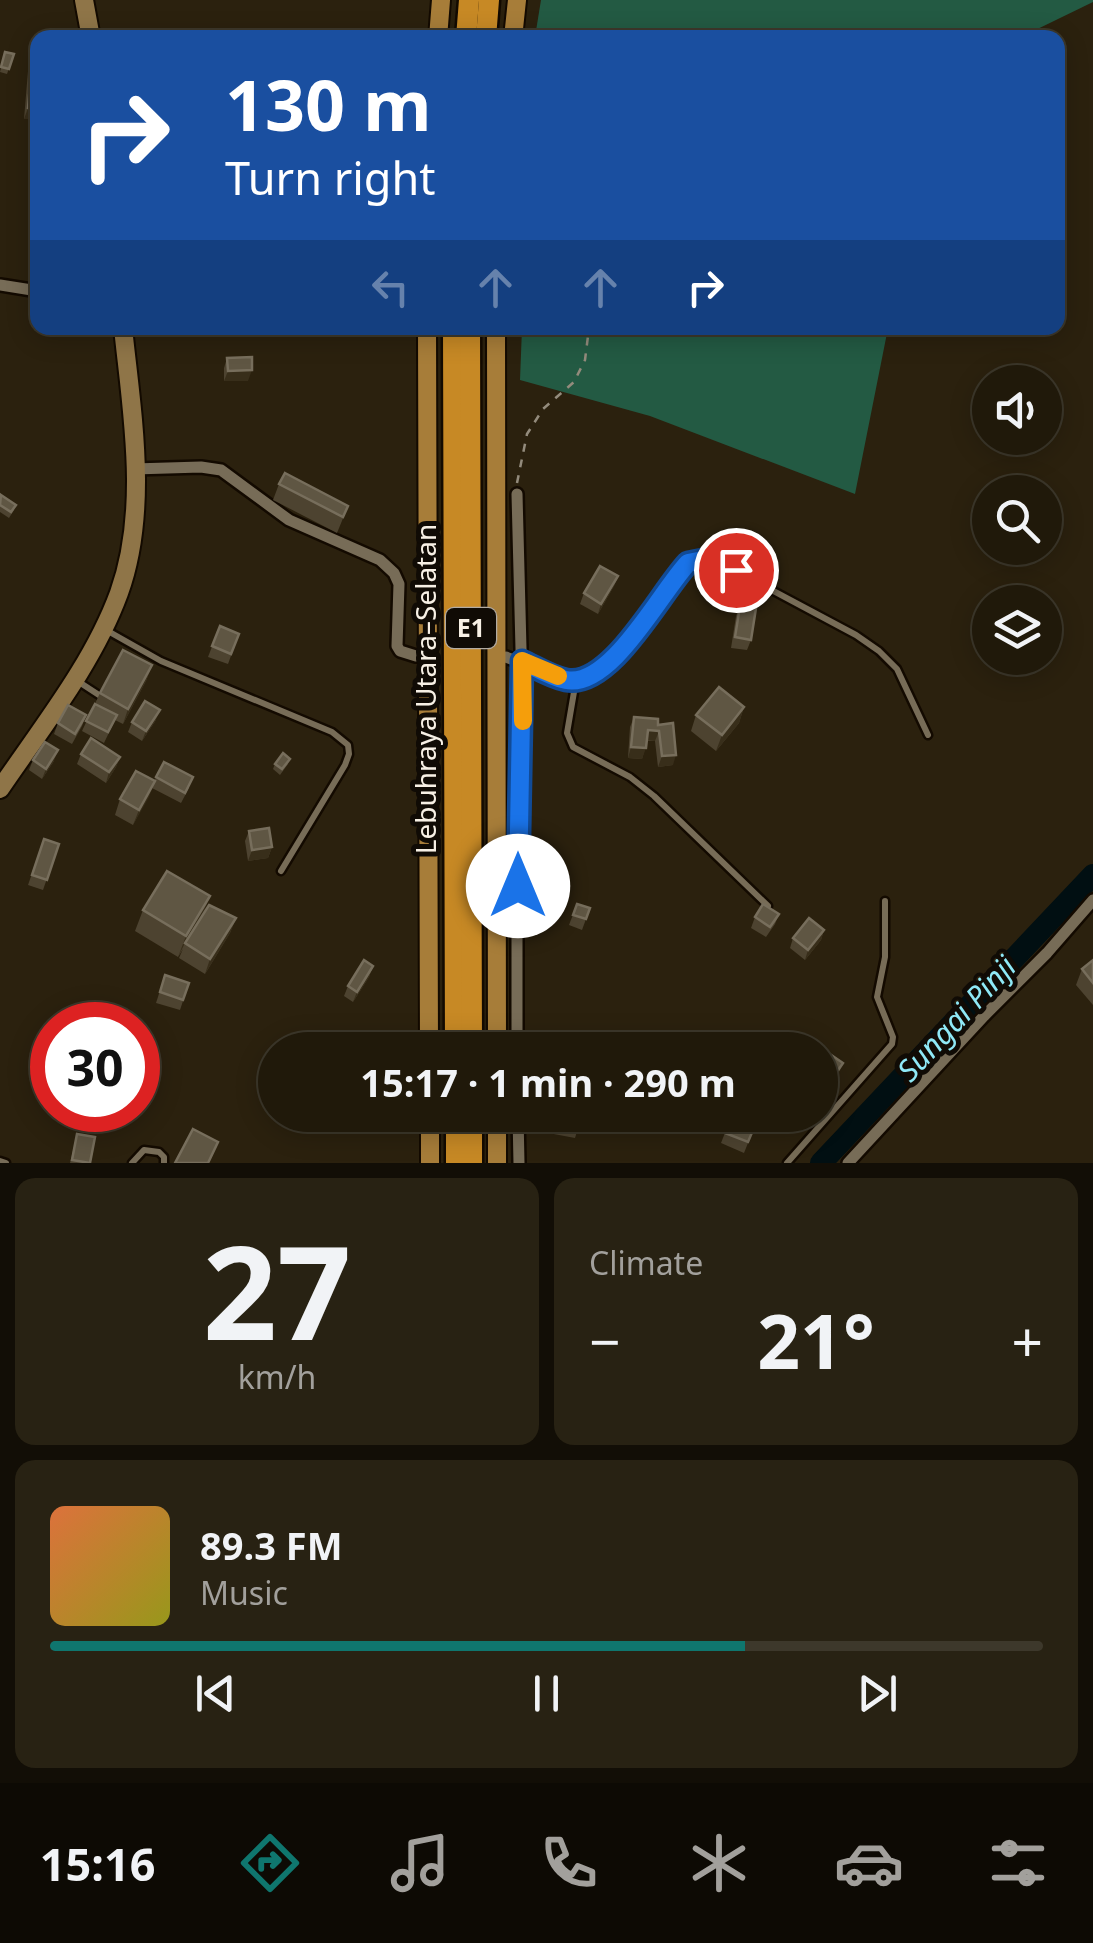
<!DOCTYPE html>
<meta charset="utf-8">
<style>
:root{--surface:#20190a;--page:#282213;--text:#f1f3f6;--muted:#a2a09c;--line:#3d382b;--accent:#0f766e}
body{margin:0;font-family:"Noto Sans",sans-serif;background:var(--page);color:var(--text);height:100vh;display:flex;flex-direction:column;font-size:38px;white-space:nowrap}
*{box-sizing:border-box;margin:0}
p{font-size:32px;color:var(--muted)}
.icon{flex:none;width:55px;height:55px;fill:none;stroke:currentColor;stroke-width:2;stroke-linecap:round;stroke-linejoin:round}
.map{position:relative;height:1163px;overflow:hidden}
.details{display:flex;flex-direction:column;gap:15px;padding:15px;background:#120e06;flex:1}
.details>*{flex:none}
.banner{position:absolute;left:30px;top:30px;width:1035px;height:305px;border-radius:20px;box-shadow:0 5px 25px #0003,0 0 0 2px var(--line);background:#1a4fa0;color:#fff;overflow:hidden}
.buttons{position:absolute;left:972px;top:365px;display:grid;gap:20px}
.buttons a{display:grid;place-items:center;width:90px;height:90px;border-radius:50%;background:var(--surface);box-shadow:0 5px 25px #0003,0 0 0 2px var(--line);font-size:50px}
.speed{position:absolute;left:30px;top:1002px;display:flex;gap:20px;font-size:50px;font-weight:700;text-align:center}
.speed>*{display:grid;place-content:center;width:130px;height:130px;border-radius:50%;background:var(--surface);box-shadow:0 5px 25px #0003,0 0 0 2px var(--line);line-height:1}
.speed .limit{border:15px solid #d22;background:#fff;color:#111}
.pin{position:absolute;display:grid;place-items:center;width:85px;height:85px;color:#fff;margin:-42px;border:5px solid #fff;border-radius:50%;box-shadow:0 2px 10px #0007}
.me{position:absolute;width:110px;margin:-55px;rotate:0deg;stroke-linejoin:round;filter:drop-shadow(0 0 8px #0008)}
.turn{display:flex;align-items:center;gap:35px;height:210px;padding:0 30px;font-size:45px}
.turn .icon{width:130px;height:130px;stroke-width:2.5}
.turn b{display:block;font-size:70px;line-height:85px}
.lanes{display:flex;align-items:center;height:95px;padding:0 30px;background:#0003;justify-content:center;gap:50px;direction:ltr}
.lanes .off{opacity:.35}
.big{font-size:75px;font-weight:700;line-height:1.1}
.details .widget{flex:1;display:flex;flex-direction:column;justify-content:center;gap:15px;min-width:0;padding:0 35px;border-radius:20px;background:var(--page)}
.details .dial{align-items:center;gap:0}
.dial b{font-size:130px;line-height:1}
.song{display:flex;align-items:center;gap:30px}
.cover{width:120px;height:120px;border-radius:15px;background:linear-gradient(135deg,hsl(20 70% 55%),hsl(60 70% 35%))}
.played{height:10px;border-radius:5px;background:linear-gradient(90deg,var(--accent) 70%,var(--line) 70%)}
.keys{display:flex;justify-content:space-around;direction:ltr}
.heat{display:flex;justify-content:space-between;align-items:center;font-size:55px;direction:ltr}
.details .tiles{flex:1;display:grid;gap:15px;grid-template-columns:1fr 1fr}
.widget:last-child{grid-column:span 2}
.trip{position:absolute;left:258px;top:1032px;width:580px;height:100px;border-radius:50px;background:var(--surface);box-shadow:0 5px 25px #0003,0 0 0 2px var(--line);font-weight:700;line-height:100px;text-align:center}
.tabs{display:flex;height:160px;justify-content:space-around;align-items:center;background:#0d0a04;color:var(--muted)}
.tabs .icon{width:70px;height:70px}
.tabs .active{color:var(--accent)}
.tabs b{font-size:45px;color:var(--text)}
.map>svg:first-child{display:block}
.forest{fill:#235a43}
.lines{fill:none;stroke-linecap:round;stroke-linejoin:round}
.river{stroke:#010f12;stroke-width:22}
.service-casing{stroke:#130a00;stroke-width:11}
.minor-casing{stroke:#130a00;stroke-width:16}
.secondary-casing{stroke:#130a00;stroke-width:22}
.primary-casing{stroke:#130a00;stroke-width:22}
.motorway-casing{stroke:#130a00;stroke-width:25}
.path{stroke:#938b7c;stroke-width:2.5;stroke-dasharray:8 8;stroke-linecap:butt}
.service{stroke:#776c57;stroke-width:6}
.minor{stroke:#776c57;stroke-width:11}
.secondary{stroke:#8f7548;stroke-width:18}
.primary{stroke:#a77d39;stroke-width:18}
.motorway{stroke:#c78925;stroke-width:20}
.wall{fill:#4d4330}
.shaded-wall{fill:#382e1a}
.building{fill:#5f5643;stroke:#776e5c;stroke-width:2.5}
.route-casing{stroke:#114b97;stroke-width:25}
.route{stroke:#1a73e8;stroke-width:18}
.slow{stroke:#f59e0b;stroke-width:18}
.labels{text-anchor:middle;stroke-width:10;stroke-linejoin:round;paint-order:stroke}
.shield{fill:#100b05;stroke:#b2aba2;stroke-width:2.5}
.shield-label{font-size:25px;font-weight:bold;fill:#f7f0e5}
.street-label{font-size:28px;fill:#f7f0e5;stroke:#100b05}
.water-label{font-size:30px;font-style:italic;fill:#8fe9f7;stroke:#100b05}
</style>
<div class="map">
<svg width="1093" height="1163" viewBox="0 0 1093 1163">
<rect width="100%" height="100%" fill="#2b210e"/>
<!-- forest -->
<g class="forest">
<path d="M541,0H1093V2L1021,37H535Z"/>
<path d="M522,328H888L855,494L650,416L520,380Z"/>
</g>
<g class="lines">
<!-- river -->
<path class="river" d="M821,1163L1093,875"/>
<defs>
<g id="service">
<path d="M106,630L161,661L332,732L348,745L349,754L345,765L281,871"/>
<path d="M79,682L102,697"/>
<path d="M768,906L654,796L630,777L573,747L567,733L574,692L567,680C626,673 651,601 688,563L708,559L721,563L856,635L879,651L897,669L928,735"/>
<path d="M0,1161L6,1163"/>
<path d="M132,1163L144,1150L159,1152L164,1157V1163"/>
<path d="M787,1163L892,1044L893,1037L877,997L885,957V901"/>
</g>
<g id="minor">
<path d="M0,285L38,291"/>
<path d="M134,469L201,467L221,470L289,520L380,560L394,573L399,584L397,646L400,651L416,656"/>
<path d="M506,657L567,680"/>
<path d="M517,1050V826L523,726L517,494"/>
<path d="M518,1115L519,1163"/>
<path d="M848,1163L984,1016L1047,953L1093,900"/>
</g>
<g id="secondary">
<path d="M84,0L91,38"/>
<path d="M0,789C42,727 93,664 119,593C149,510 132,413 123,328"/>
</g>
<g id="primary">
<path d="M438,38L441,0"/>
<path d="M513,38L517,0"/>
<path d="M427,328L429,1050"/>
<path d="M496,328L497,1050"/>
<path d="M430,1115V1163"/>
<path d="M497,1115V1163"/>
</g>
<g id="motorway">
<path d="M466,38L469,0"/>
<path d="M486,38L489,0"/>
<path d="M453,328L455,1050"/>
<path d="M470,328L472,1050"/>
<path d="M472,1115V1163"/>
<path d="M456,1163V1115"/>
</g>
</defs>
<!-- service casing -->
<use href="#service" class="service-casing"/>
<!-- minor casing -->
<use href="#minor" class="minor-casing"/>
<!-- secondary casing -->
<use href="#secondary" class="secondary-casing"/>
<!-- primary casing -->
<use href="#primary" class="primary-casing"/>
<!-- motorway casing -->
<use href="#motorway" class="motorway-casing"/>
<!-- path -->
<path class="path" d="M517,483L527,434L543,409L574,382L585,360L589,328"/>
<!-- service -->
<use href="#service" class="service"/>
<!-- minor -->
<use href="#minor" class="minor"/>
<!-- secondary -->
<use href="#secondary" class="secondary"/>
<!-- primary -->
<use href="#primary" class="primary"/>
<!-- motorway -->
<use href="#motorway" class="motorway"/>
</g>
<!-- wall -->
<g class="wall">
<path d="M5,52L14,54L7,74L0,72Z"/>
<path d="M32,61L35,119H24L28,71Z"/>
<path d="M227,358L248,381H224V368Z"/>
<path d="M279,484L348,506L337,533L273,500Z"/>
<path d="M0,497L14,510L9,518L0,512Z"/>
<path d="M618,576L614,586L598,614L580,604L584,593Z"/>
<path d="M740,606L751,640L747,650L731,648L736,616Z"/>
<path d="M220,626L239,634L228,664L208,657Z"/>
<path d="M152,665L146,681L123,724L115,720L104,743L82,731L100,693Z"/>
<path d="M744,707L739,723L716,751L691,731L696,715Z"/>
<path d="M86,715L82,726L72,744L54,734L58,723Z"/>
<path d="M634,717L658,725L673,765L658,767L655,741H647L642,759L628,758L630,727Z"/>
<path d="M156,720L142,741L128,732L132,722Z"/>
<path d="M81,754L120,757L116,767L106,783L77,764Z"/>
<path d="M33,760L54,761L42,779L29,770Z"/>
<path d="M164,762L189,788L181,803L152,788L133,825L115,815L120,799L154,781Z"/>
<path d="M275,764H288L280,775L273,769Z"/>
<path d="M249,831L272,847L268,858L248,861L245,841Z"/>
<path d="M44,839L59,844L43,890L28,885Z"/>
<path d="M577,904L590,908L582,930L569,925Z"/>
<path d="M143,910L203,914L236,918L230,933L205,974L179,958L183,949L178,957L135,931Z"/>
<path d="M779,914L775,924L766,937L751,928L755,917Z"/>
<path d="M824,930L821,940L805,960L790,948L793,938Z"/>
<path d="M1093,960V1005L1076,985L1082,969Z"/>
<path d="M373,966L369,977L353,1002L344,996L348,986Z"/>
<path d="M165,975L189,983L180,1010L156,1003Z"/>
<path d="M546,1115H582L575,1138L543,1132Z"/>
<path d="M732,1115L756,1123L744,1153L721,1143Z"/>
<path d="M77,1134L90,1163H70Z"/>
</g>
<!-- shaded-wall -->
<g class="shaded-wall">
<path d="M28,108L38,109L35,119H24Z"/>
<path d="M252,370L248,381H224L228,371Z"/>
<path d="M618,576L614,586L598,614L601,604Z"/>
<path d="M152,665L146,681L123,724L128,709Z"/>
<path d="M744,707L739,723L716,751L722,735Z"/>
<path d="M160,710L156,720L142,741L146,731Z"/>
<path d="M648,730L659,731L655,741L644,740Z"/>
<path d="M631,747L646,748L642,759L628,758Z"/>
<path d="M58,750L54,761L42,779L46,769Z"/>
<path d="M676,755L673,765L658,767L662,756Z"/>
<path d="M120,757L116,767L106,783L109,772Z"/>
<path d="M155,781L149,797L133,825L139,810Z"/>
<path d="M272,847L268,858L248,861L252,850Z"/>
<path d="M210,896L202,917L185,943L178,957L186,936Z"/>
<path d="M236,918L230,933L205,974L210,959Z"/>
<path d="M824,930L821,940L805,960L808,950Z"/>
<path d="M373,966L369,977L353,1002L357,992Z"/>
<path d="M843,1063L839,1073L820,1101L824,1091Z"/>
</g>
<!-- building -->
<g class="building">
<path d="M5,52L14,54L9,69L1,67Z"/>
<path d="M32,61H38V109L28,108Z"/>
<path d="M252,357V370L228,371L227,358Z"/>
<path d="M285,473L348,506L343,517L279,484Z"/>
<path d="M1,495L16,505L11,512L0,505Z"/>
<path d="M600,566L618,576L601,604L584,593Z"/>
<path d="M740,606L756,608L751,640L735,637Z"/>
<path d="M220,626L239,634L231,654L212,646Z"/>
<path d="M123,650L152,665L128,709L100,693Z"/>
<path d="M719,687L744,707L722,735L696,715Z"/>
<path d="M145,701L160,710L146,731L132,722Z"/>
<path d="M95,704L117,715L108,732L86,721Z"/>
<path d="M68,705L86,715L75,734L58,723Z"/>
<path d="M634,717L658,719V725L673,723L676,755L662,756L659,731L648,730L646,748L631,747Z"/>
<path d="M91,738L120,757L109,772L81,754Z"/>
<path d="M45,742L58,750L46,769L33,760Z"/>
<path d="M283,753L290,759L282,769L275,764Z"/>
<path d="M164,762L193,777L185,793L156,777Z"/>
<path d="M136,771L155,781L139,810L120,799Z"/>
<path d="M269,828L272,847L252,850L249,831Z"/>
<path d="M44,839L59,844L47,880L32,875Z"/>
<path d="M167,871L210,896L186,936L143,910Z"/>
<path d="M577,904L590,908L586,919L573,915Z"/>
<path d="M763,904L779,914L770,927L755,917Z"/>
<path d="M209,905L236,918L210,959L185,943Z"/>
<path d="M809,918L824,930L808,950L793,938Z"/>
<path d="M364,960L373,966L357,992L348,986Z"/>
<path d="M1093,960V983L1082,969Z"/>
<path d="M165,975L189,983L183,1000L160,992Z"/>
<path d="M802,1035L843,1063L824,1091L820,1088V1050H792Z"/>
<path d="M548,1115H582L579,1128L546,1122Z"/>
<path d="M732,1115L756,1123L748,1142L725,1133Z"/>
<path d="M193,1129L218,1142L208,1163H175Z"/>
<path d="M77,1134L95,1137L90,1163L72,1160Z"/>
</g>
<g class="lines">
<defs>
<path id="route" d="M518,886L522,661C535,667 551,677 566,680C611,689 661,591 688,563L708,559L736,570"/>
</defs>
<!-- route casing -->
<use href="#route" class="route-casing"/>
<!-- route -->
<use href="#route" class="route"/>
<!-- slow -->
<path class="slow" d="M523,721L522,661L558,676"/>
</g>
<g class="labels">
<!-- shield labels -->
<rect class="shield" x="446" y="608" width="50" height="40" rx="8"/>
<g class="shield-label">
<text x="471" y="637">E1</text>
</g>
<!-- street labels -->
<g class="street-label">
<text transform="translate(426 689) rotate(-90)" y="10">Lebuhraya Utara–Selatan</text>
</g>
<!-- water labels -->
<g class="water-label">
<text transform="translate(957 1019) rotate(-47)" y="10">Sungai Pinji</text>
</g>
</g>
</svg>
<div class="buttons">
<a><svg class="icon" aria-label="sound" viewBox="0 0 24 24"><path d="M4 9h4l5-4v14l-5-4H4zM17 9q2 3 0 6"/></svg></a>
<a><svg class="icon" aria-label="search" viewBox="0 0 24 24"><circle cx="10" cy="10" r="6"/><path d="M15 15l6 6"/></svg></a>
<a><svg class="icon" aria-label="layers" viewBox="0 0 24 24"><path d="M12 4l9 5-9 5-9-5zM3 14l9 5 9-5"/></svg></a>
</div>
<div class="speed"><div class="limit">30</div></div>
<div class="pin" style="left:736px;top:570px;background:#d93025"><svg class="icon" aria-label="arrive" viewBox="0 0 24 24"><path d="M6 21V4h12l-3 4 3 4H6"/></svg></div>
<svg class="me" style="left:518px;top:886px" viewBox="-20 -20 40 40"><circle r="19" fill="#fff"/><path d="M0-13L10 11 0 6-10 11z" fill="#1a73e8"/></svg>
<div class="trip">15:17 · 1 min · 290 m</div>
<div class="banner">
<div class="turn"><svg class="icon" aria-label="right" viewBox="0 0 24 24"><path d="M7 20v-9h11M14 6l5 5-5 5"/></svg><div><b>130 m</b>Turn right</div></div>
<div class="lanes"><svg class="icon off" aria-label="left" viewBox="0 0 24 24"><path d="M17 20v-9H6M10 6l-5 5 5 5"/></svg><svg class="icon off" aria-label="ahead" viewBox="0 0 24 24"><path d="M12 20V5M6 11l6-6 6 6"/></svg><svg class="icon off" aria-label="ahead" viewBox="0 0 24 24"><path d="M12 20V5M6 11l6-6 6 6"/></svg><svg class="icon" aria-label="right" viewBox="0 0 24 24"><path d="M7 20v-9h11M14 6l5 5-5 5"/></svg></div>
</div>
</div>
<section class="details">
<div class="tiles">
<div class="widget dial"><b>27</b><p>km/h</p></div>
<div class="widget"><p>Climate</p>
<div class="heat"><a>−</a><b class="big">21°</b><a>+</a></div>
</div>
<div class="widget">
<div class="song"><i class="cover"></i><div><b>89.3 FM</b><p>Music</p></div></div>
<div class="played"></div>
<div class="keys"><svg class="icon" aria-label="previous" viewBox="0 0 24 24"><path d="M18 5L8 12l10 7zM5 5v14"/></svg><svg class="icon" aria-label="pause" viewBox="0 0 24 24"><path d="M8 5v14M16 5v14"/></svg><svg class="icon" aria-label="next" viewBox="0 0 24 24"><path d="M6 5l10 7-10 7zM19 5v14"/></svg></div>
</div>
</div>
</section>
<nav class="tabs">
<b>15:16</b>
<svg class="icon active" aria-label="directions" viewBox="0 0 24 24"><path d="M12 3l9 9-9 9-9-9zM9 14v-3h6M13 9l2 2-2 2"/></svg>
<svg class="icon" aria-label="music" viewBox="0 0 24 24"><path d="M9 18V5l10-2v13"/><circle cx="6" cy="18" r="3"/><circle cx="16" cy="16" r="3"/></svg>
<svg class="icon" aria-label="phone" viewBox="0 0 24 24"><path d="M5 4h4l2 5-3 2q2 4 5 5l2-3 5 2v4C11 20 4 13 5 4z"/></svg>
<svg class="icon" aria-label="climate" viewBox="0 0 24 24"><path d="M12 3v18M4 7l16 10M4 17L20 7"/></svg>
<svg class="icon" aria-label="car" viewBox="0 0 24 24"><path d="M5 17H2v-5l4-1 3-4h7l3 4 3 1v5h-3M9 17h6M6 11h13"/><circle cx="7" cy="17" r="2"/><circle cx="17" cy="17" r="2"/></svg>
<svg class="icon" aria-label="filters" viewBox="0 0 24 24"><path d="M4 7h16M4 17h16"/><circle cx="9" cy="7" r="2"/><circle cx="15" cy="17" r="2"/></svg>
</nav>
